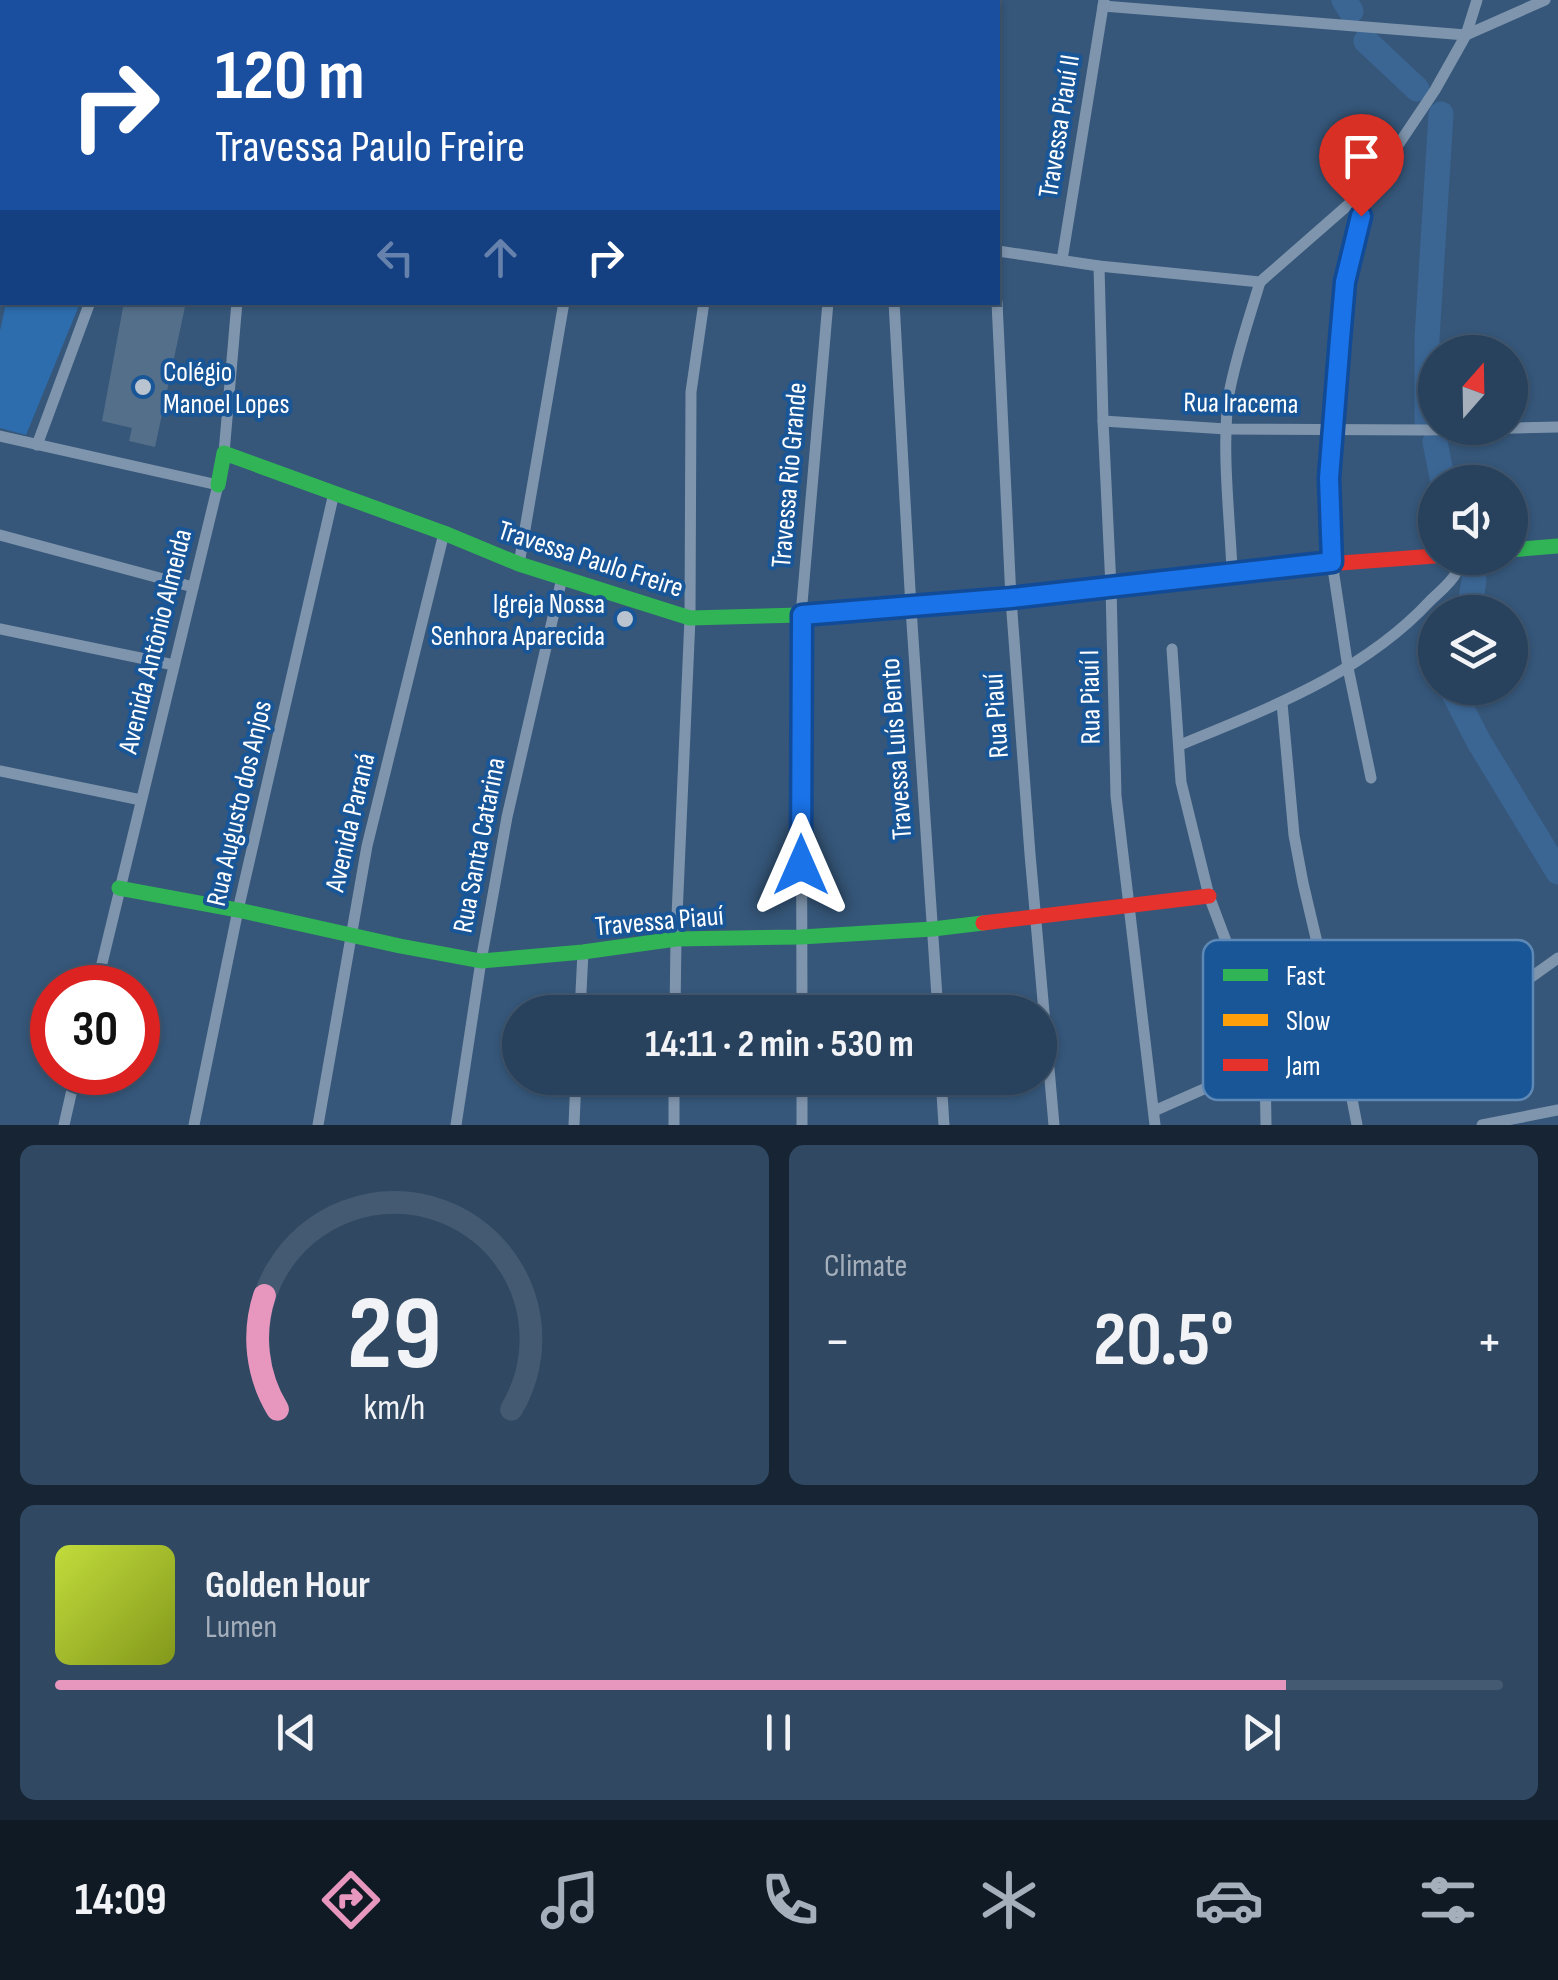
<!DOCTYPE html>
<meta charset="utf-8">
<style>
:root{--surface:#28415c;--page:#304862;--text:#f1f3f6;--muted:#a5afbb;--line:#445a72;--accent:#e797bd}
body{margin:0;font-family:"Sofia Sans Condensed",sans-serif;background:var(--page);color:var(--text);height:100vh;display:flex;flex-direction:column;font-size:38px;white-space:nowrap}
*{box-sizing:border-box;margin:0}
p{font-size:32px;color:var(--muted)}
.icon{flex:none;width:55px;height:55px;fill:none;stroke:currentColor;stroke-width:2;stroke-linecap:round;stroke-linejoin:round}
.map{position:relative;height:1125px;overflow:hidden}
.panel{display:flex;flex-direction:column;gap:20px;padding:20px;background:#162433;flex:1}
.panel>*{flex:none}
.guide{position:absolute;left:0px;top:0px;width:1000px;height:305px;box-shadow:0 2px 8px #0004,0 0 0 2px var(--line);background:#1a4fa0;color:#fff;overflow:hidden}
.needle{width:65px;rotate:20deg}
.controls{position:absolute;left:1418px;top:335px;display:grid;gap:20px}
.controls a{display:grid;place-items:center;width:110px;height:110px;border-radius:50%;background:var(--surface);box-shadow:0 2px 8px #0004,0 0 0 2px var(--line);font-size:50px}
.speed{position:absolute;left:30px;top:965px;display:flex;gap:20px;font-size:50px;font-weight:700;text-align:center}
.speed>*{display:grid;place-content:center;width:130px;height:130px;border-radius:50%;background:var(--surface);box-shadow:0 2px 8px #0004,0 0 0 2px var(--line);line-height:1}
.speed .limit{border:15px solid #d22;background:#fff;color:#111}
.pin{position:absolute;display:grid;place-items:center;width:85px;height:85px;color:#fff;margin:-102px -42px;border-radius:50% 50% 50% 0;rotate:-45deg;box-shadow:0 0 10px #0007}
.pin .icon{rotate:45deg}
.me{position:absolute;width:110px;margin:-55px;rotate:0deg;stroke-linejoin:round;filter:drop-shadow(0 0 8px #0008)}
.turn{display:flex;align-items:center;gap:35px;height:210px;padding:0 50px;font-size:45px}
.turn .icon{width:130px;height:130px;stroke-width:2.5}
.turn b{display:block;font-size:70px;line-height:85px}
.lanes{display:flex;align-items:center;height:95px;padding:0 50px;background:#0003;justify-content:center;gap:50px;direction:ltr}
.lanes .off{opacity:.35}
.big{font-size:75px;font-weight:700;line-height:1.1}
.panel .widget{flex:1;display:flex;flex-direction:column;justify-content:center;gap:15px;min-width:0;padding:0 35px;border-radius:15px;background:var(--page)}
.panel .dial{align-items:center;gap:0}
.dial svg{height:260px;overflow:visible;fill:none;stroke:var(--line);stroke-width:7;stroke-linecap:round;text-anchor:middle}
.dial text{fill:var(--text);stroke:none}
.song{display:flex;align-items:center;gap:30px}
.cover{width:120px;height:120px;border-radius:15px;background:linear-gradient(135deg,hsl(70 70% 55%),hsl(70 70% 35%))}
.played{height:10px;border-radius:5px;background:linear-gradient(90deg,var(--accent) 85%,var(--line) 85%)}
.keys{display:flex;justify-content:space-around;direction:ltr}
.heat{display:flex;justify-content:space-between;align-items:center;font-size:55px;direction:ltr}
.panel .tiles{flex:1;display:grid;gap:20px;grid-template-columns:1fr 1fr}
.widget:last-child{grid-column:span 2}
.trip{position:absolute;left:502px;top:995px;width:555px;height:100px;border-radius:50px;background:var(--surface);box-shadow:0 2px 8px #0004,0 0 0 2px var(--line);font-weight:700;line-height:100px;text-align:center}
.menu{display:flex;height:160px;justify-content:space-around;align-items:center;background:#101a25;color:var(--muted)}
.menu .icon{width:70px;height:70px}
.menu .on{color:var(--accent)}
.menu b{font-size:45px;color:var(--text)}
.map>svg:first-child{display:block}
.green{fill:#2d6dae}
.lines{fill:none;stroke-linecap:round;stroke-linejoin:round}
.river{stroke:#3b6694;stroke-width:25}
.building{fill:#546f8a}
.street{stroke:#7f95ad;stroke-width:11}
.fast{stroke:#30b455;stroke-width:15}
.slow{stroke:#ff9f0a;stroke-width:15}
.jam{stroke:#e5322d;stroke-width:15}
.route-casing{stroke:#114b97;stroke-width:25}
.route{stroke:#1a73e8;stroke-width:18}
.poi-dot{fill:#b9c4d0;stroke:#195697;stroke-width:4}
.labels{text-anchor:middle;stroke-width:8;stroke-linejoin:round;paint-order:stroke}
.street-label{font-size:28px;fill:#fff;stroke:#195697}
.poi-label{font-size:28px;fill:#fff;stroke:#195697;text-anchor:start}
.key{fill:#195697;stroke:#5e89b6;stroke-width:2.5}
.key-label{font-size:28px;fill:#fff}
</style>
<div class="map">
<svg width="1558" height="1125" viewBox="0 0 1558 1125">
<rect width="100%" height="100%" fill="#36577a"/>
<!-- green -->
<path class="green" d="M6,303H80L26,435L0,428V331Z"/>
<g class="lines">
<!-- river -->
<g class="river">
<path d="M1344,0L1351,11"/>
<path d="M1366,41L1417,89"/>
<path d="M1427,423V338L1441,114"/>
<path d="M1435,442L1443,482"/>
<path d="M1469,612L1474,580"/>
<path d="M1451,688L1479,742L1558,872"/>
</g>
</g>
<!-- building -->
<path class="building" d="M124,302H186L155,447L129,441L132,428L102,421Z"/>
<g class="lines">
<!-- street -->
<g class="street">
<path d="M876,0V2"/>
<path d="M979,0V2"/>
<path d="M272,2L273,0"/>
<path d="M614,2L615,0"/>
<path d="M757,2L758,0"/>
<path d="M0,5L2,33"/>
<path d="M1103,6L1466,35L1545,0"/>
<path d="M0,123L2,110"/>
<path d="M1371,188L1365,200L1345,282L1328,498L1332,562L1348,668L1371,778"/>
<path d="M998,251L1099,266L1260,282L1372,184L1435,90L1466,35L1477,0"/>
<path d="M1062,260L1104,0"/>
<path d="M1099,266L1103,421L1111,587L1116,796L1155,1125"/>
<path d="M894,302L911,608L938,1012"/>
<path d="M997,302L1011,599L1030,854L1054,1125"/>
<path d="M1103,421L1226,429L1427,430L1558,427"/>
<path d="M0,436L218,485L96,988"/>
<path d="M37,445L90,302"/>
<path d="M224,453L237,302"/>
<path d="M0,535L193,587"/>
<path d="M519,564L564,302"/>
<path d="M1232,571C1230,517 1221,447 1229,394C1236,356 1249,319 1260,282"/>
<path d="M0,629L174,665"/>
<path d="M1172,649L1181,782L1209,896L1261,1034L1265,1062L1266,1125"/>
<path d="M1282,703L1294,835L1303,883L1344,1057L1357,1125"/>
<path d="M1180,745C1269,708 1362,674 1430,601C1438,593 1451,583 1456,573C1458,568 1457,563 1458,558"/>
<path d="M0,771L141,800"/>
<path d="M580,1012L583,952"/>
<path d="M675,1012L676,939L690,618L691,392L704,302"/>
<path d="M802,1012L801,615L828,302"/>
<path d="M802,1078V1125"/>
<path d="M941,1078L944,1125"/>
<path d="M1154,1111L1265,1062L1344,1057L1444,1032L1467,1022L1485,1010L1558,958"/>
<path d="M64,1125L76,1072"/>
<path d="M194,1125L238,910L334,493"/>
<path d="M318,1125L367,846L444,533"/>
<path d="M456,1125L481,961L507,817L562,578"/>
<path d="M574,1125L576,1078"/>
<path d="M674,1125V1078"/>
<path d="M1482,1125L1558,1110"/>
</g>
<!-- fast -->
<g class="fast">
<path d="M53,0V2"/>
<path d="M0,295L2,282"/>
<path d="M218,485L224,453L444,533L519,564L690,618L801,615L911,608L1039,595"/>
<path d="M1510,550L1558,546"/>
<path d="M119,888L238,910L400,946L481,961L583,952L676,939L801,937L933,929L983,923"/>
</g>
<!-- slow -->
<path class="slow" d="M0,225L2,214"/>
<!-- jam -->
<g class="jam">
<path d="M1039,595L1232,571L1435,556"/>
<path d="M983,923L1209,896"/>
</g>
</g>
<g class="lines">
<defs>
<path id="route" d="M801,865L802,615L1011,598L1332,562L1329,478L1340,339L1345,282L1361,216"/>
</defs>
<!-- route casing -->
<use href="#route" class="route-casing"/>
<!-- route -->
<use href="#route" class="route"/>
</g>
<!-- markers -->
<g class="poi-dot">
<circle cx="143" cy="387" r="10"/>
<circle cx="625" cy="619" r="10"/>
</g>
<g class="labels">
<!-- street labels -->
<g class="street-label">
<text transform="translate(1058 126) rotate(-81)" y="10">Travessa Piauí II</text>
<text transform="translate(1241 402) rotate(1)" y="10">Rua Iracema</text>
<text transform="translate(788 475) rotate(-85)" y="10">Travessa Rio Grande</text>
<text transform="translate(591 558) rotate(18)" y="10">Travessa Paulo Freire</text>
<text transform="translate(154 641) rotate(-76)" y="10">Avenida Antônio Almeida</text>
<text transform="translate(1089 697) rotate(-91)" y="10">Rua Piauí I</text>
<text transform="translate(995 716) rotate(-94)" y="10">Rua Piauí</text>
<text transform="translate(895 749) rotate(-94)" y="10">Travessa Luís Bento</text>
<text transform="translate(238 803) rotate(-77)" y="10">Rua Augusto dos Anjos</text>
<text transform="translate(349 822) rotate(-77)" y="10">Avenida Paraná</text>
<text transform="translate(478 845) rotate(-79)" y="10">Rua Santa Catarina</text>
<text transform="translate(659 920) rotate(-5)" y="10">Travessa Piauí</text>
</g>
<!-- poi labels -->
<g class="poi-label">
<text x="163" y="381">Colégio<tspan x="163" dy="32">Manoel Lopes</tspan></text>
<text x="605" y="613" text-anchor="end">Igreja Nossa<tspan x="605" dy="32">Senhora Aparecida</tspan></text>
</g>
</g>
<!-- legend -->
<rect x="1203" y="940" width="330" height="160" rx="15" class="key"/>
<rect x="1223" y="969" width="45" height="12" fill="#30b455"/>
<rect x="1223" y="1014" width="45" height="12" fill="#ff9f0a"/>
<rect x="1223" y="1059" width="45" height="12" fill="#e5322d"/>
<g class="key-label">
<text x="1286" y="985">Fast</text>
<text x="1286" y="1030">Slow</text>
<text x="1286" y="1075">Jam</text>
</g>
</svg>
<div class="controls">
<a><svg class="needle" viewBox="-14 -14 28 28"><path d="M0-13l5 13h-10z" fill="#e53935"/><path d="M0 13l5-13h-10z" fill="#a5afbb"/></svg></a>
<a><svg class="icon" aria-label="sound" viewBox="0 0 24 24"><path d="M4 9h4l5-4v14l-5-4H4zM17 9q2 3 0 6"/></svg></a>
<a><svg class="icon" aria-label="layers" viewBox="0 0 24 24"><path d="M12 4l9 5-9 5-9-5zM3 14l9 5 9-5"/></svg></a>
</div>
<div class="speed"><div class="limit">30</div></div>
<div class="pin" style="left:1361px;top:216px;background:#d93025"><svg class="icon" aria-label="arrive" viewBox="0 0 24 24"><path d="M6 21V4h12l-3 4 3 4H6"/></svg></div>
<svg class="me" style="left:801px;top:865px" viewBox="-20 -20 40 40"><path d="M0-17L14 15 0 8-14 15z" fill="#1a73e8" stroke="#fff" stroke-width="4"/></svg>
<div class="trip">14:11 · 2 min · 530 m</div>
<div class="guide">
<div class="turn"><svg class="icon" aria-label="right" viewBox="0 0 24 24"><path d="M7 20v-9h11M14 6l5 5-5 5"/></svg><div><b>120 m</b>Travessa Paulo Freire</div></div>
<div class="lanes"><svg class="icon off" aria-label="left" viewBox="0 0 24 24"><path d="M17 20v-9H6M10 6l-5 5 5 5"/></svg><svg class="icon off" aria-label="ahead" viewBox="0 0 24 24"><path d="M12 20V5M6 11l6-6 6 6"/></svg><svg class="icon" aria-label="right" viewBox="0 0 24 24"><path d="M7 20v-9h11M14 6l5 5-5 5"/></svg></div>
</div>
</div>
<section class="panel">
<div class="tiles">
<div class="widget dial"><svg viewBox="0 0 100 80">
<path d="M14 69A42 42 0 1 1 86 69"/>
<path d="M14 69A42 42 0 0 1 10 34" stroke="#e797bd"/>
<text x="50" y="56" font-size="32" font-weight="700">29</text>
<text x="50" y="72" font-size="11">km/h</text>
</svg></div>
<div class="widget"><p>Climate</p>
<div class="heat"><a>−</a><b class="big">20.5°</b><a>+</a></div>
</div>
<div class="widget">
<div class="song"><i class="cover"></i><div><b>Golden Hour</b><p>Lumen</p></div></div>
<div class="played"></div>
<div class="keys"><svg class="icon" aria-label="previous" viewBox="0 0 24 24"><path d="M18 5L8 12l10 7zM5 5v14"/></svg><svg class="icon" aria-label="pause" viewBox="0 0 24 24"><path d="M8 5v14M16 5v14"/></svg><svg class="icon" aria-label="next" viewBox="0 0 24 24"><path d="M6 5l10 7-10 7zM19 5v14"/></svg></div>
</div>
</div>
</section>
<nav class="menu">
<b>14:09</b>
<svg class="icon on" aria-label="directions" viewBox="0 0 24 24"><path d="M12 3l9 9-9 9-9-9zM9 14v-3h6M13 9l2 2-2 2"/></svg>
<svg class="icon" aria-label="music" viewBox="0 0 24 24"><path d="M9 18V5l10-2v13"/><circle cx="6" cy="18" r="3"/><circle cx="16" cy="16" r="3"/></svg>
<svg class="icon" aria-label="phone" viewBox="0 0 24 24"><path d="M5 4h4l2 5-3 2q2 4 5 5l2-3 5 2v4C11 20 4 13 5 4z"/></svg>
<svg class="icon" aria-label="climate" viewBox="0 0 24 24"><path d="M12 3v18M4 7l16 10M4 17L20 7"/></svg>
<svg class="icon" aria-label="car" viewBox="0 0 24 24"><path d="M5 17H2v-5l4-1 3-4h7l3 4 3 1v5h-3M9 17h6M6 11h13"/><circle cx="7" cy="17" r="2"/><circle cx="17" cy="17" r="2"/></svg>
<svg class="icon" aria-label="filters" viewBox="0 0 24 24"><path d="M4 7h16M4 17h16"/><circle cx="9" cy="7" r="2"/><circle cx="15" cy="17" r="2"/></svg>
</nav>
